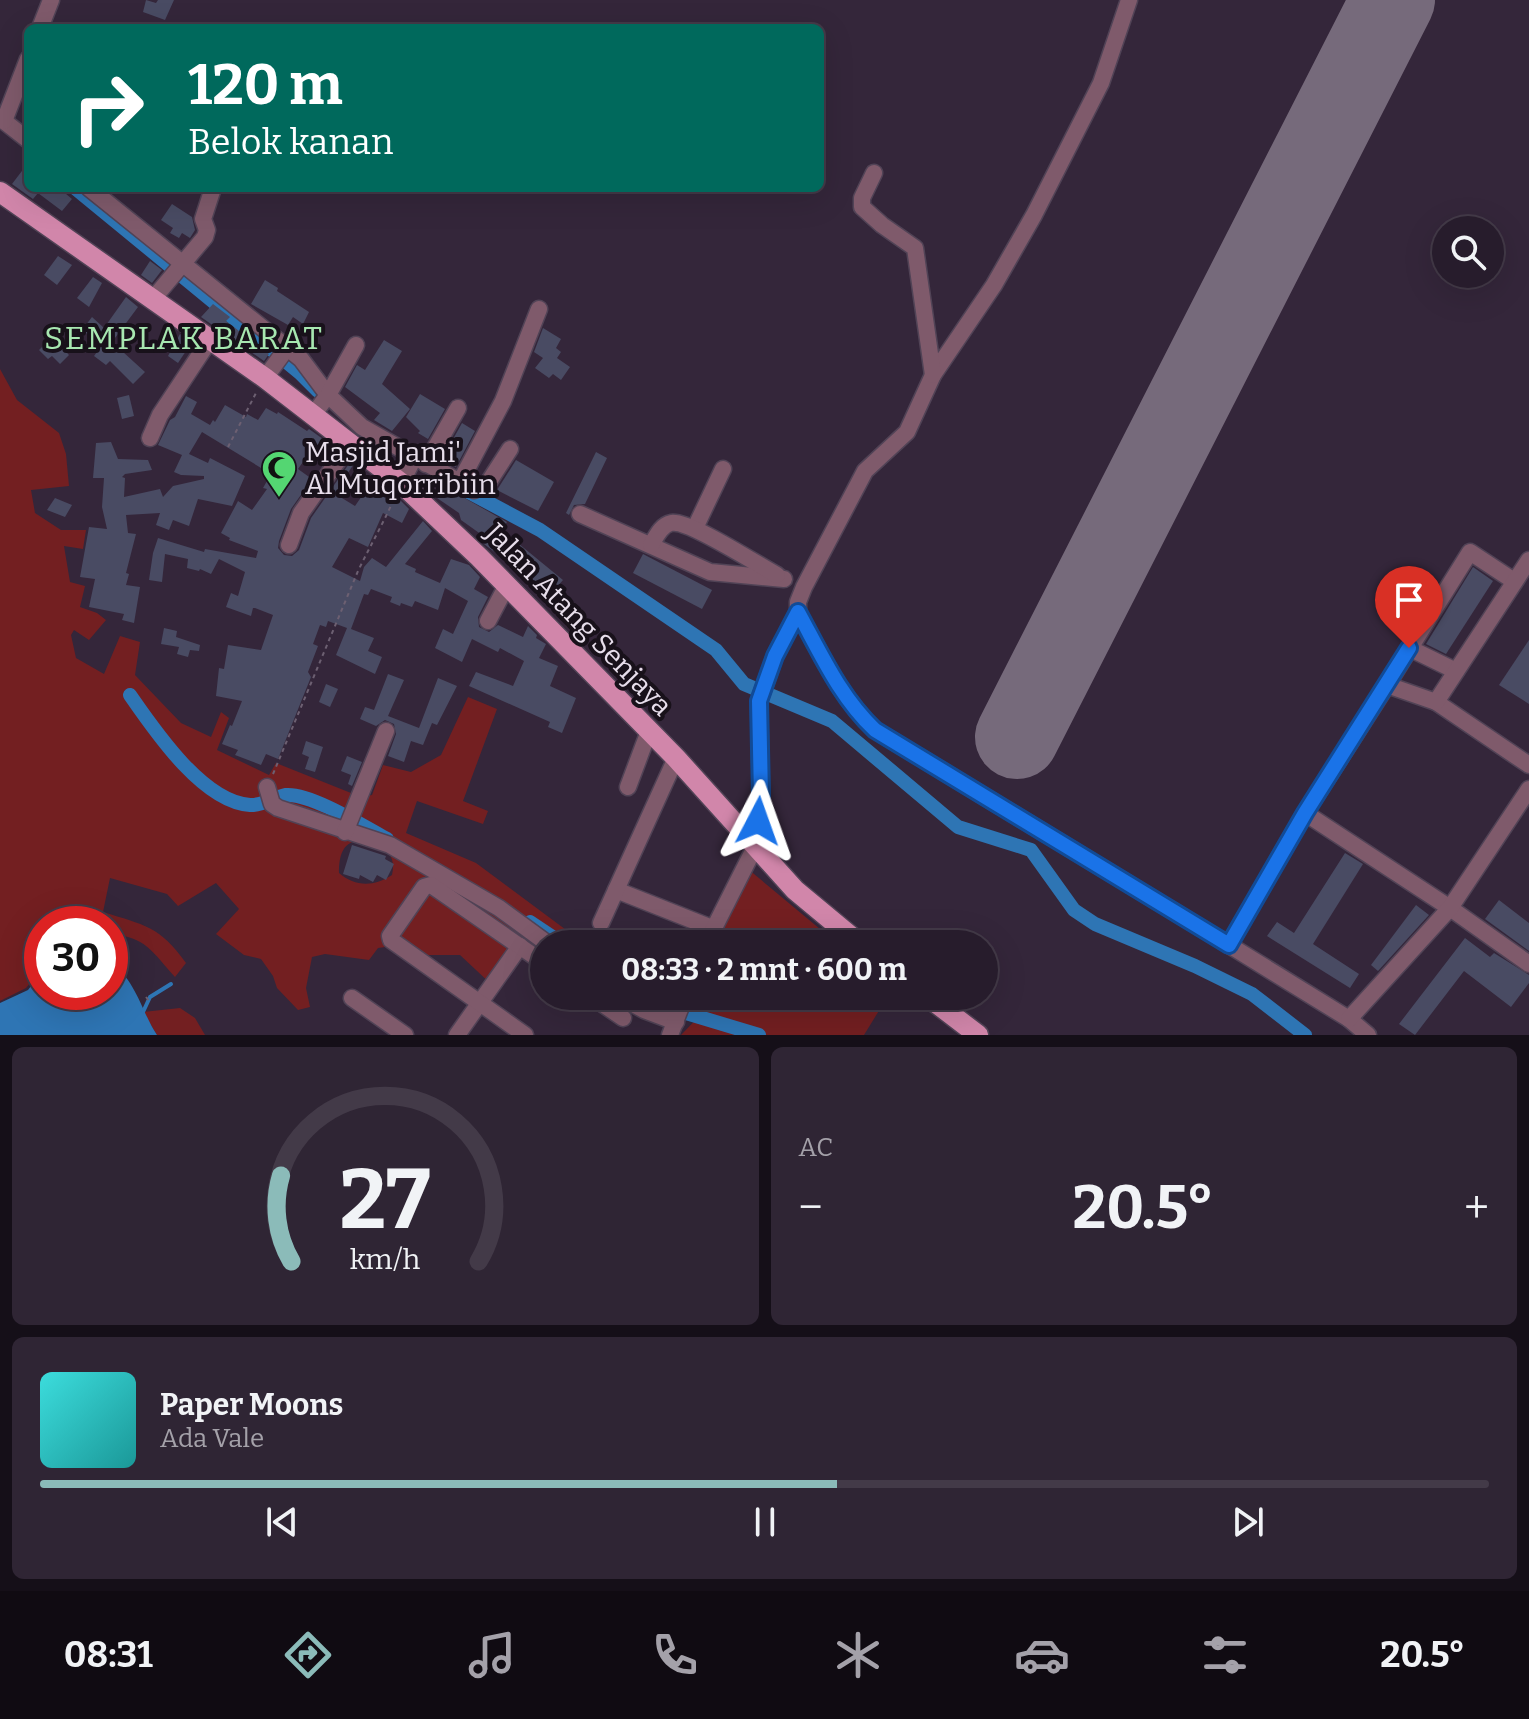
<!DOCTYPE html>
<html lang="id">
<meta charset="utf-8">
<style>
:root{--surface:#271c2c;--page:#2f2534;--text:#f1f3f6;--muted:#a4a1a9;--line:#433a48;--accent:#8bbbb9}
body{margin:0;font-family:Bitter,serif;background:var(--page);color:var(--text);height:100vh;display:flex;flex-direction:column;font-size:30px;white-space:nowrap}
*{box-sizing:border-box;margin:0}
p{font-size:26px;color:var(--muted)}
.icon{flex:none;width:44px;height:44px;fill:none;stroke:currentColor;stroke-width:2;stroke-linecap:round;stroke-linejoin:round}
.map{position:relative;height:1035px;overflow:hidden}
.sheet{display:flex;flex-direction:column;gap:12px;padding:12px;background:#150f18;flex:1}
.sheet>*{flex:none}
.hud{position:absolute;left:24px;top:24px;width:800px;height:168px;border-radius:12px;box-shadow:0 8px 32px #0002,0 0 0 2px var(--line);background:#00695c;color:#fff;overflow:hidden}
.controls{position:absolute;left:1432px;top:216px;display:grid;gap:16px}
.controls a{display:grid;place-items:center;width:72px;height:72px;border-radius:50%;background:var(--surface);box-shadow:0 8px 32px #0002,0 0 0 2px var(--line);font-size:40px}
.speed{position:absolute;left:24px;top:906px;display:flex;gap:16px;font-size:40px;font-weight:700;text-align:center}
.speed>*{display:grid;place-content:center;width:104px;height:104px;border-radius:50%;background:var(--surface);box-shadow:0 8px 32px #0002,0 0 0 2px var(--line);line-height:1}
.speed .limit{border:12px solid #d22;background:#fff;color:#111}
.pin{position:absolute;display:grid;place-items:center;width:68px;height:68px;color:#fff;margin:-82px -34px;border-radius:50% 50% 50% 0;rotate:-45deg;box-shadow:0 0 8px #0007}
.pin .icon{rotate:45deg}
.me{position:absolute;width:88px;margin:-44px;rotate:4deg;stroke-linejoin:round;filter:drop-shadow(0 0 6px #0008)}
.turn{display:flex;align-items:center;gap:28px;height:168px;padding:0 32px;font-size:36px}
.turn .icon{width:104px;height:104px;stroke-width:2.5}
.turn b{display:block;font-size:56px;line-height:68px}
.big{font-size:60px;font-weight:700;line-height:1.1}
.sheet .tile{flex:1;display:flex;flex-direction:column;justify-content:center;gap:12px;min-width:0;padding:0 28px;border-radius:12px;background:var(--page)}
.sheet .dial{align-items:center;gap:0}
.dial svg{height:208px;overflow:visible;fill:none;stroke:var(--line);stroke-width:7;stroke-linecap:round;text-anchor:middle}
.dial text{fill:var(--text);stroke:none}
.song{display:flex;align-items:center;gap:24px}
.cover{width:96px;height:96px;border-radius:12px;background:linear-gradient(135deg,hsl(180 70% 55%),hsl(180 70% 35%))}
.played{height:8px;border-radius:4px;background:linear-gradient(90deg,var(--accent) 55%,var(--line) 55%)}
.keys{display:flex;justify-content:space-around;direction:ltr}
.heat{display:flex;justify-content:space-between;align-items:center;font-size:44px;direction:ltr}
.sheet .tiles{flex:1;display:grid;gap:12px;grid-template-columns:1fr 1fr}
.tile:last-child{grid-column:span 2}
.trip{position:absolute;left:530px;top:930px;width:468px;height:80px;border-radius:40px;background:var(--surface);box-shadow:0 8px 32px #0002,0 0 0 2px var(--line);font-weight:700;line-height:80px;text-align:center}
.dock{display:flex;height:128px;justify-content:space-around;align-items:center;background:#100b12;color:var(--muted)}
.dock .icon{width:56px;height:56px}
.dock .selected{color:var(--accent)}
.dock b{font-size:36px;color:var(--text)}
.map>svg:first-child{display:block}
.green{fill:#731f21;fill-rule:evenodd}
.water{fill:#2e75b4}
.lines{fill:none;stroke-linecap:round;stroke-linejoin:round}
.stream{stroke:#2e75b4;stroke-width:4}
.canal{stroke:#2e75b4;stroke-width:14}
.runway{stroke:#766a7b;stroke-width:84}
.building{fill:#494b63}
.minor-casing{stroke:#514356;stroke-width:19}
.major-casing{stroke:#514356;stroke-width:23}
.path{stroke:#6d6072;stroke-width:2;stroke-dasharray:4 4;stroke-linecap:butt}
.minor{stroke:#7f5a6b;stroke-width:16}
.major{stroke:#d186aa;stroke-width:20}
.route-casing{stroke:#114b97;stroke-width:20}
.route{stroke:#1a73e8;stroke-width:14}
.labels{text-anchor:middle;stroke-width:8;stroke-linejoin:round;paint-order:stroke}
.poi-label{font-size:28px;fill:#e7deeb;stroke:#18111a;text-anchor:start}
.street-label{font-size:28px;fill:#e7deeb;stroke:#18111a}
.quarter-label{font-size:32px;letter-spacing:2px;fill:#a7e7b0;stroke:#18111a}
</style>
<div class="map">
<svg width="1529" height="1035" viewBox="0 0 1529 1035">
<rect width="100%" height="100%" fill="#34263a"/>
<!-- green -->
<g class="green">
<path d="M0,369L17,400L59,433L66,454L69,486L31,490L35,513L61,530H86L83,549L64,546L70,582L85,586L80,607L97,613L106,620L89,640L74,630L71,635L76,658L104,674L120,636L140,642L135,675L181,723L211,737L221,712L229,718L217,750L269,775L276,763L361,797L372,795L383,765L411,772L441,755L468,697L497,709L463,801L488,811L483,824L417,801L406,833L476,863L585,944H544V954L520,942L492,985L460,955H414L407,944L378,948L369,960L325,954L312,957L306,988L310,1007L298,1010L277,988L273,976L261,959L244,955L216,934L239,909L216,883L178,906L167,894L110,878L103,912C144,925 160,926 186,963L175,977C153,953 145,935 110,935V924H42V969L26,988L0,1001ZM355,841C377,845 398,848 392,875C374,887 355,887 339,873C339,859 341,845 355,841Z"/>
<path d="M748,869L838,944H712Z"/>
<path d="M704,996H888L864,1035H681L714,1001Z"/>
<path d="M180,1008L195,1018L205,1035H157L143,1012Z"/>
</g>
<!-- water -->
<path class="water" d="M110,963C135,977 142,1013 157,1035H0V1003L28,990L42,972V992H110Z"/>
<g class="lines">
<!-- stream -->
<path class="stream" d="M143,1012L150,997L171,984"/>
<!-- canal -->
<g class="canal">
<path d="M75,188L300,373L318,391"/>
<path d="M463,489L540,530L716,650L744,684L832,721L958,827L1031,850L1074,910L1095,924L1195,966L1252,994L1305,1035"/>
<path d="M130,695C155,731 203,802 250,805C262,806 275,797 286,795C311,793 365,827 387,839"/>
<path d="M530,922L563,944"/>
<path d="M639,996L646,1001L759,1035"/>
</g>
<!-- runway -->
<path class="runway" d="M1017,737L1393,0"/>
</g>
<!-- building -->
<g class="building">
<path d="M146,0L156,3L158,0H174L165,20L143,12Z"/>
<path d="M28,163V188H59L72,199L62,211L38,193L33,199L12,184Z"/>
<path d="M172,204L192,217L195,230L190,238L182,233L179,238L170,233L173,228L161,220Z"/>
<path d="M58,256L72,265L57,285L44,275Z"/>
<path d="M150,261L162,270L152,283L141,275Z"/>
<path d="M93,277L102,283L89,307L77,298Z"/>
<path d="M265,280L278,288L277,291L309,312L303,324L293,317L288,325L251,304Z"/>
<path d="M126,297L138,307L112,342L145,372L133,384L110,361L106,365L94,356L102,345L82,330L92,317L104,328Z"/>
<path d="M213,304L230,317L226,321L269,354L264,361L201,317Z"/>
<path d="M543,328L561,339L556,348L561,352L557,358L570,367L561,380L553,374L549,378L535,368L543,358L534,352Z"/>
<path d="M180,334L192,342L178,363L168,356Z"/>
<path d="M52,337L69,355L60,364L52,356L48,359L39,350Z"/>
<path d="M384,340L402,351L382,384L410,409L392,431L374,420L380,413L345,387L357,365L365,370Z"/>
<path d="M420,394L445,409L428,439L418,433L420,431L406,417Z"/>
<path d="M129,395L134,416L122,419L117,398Z"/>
<path d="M186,396L197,402L191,414L210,425L213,420L215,422L225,405L246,417L247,414L258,420L266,408L277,414L278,412L307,431L309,429L334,447L328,455L314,446L298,469L312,479L291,509L279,541L278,548L284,555L292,556L299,550L311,518L351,461L354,464L342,481L345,482L337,495L355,506L373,480L393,493L409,509L402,523L383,513L368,547L349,538L332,567L360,581L364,567L372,558L386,567L423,521L432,531L405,564L416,569L415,572L440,583L451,559L469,565L480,577L474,589L488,597L478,617L479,627L489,632L498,625L523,637L528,626L537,635L536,638L546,644L539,658L558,666L550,686L576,698L562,733L548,727L550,722L469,686L476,672L513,686L524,661L500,648L498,652L472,639L462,662L435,648L443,629L453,634L468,601L445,588L438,610L415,601L412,607L401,603L400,606L390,602L392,597L371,589L368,595L364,594L351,629L374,638L368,651L382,657L375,674L336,655L347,628L328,621L326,627L320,625L313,644L318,646L308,672L311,677L278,759L266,754L261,765L235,755L238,750L222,744L230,725L232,726L242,701L216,696L219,668L224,669L228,645L261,650L273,615L255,608H253L251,616L226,607L231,593L238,596L245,572L219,559L211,574L200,569L199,571L187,568L188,559L165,554L162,582L149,580L153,553L158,538L204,552L205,549L256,558L258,551L229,540L230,538L221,533L238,501L252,510L267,489L263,488L271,474L202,432L189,454L208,463L210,458L245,476L232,506L198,499L189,526L173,520L169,530L156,525L160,513L126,515L128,533L136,534L126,573L129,574L126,585L140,587L134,623L122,620L124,614L89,607L95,579L80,577L89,527L107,529L102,507L104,478H93L96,443L111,442L118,459L148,460L152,470L125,474L122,477L125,478L124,497L160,489L163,497L173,486L204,479V476L181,475L174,472L182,455L158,445L170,420L175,417Z"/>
<path d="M462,423L475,431L456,467L446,462L451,453L447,450Z"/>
<path d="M596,452L607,458L585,504L574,505L569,515L566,513Z"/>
<path d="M516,460L554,482L538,511L497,490Z"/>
<path d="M445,487L507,522L502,530L563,580L550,595L528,578L532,573L515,560L509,563L484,544L479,539L482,535L461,520L459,513L437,498Z"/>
<path d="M55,498L72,505L65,517L47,510Z"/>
<path d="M643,554L712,590L702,609L633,573Z"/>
<path d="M1473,567L1493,581L1446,654L1426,644Z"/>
<path d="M164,628L177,631L176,637L200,645L199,651L190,650L188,657L177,654L179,647L161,644Z"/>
<path d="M1529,640V704L1499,685Z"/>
<path d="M388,674L404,680L388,716L419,728L438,678L457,686L437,725L432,723L423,745L411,741L404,762L388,756L396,734L394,724L385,720L376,726L360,719L365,707L374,710Z"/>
<path d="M326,684L338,689L330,707L319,702Z"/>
<path d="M306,741L323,747L315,772L305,769L309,757L302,754Z"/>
<path d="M347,756L362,762L352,786L348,784L351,775L341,771Z"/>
<path d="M352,845L386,856L385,859L394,864L386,880L377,875L373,882L360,875L359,879L343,874Z"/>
<path d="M1345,853L1363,864L1313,944L1359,974L1350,988L1267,936L1277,922L1294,933Z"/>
<path d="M1499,900L1529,923V951L1485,919Z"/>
<path d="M1416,905L1429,915L1378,971L1371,965Z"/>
<path d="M1465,938L1490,957L1494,953L1529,975V983L1511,1007L1464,971L1415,1035L1399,1024Z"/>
</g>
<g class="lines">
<defs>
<g id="minor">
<path d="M1129,0L1101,83L1034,215L994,285L933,375L907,432L865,471L804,587L798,602V612C821,654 840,697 875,730L1229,945L1349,1019L1368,1035"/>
<path d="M40,28L51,0"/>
<path d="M0,118L28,140"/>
<path d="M4,121L28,59"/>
<path d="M874,173L862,198V207L882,225L915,248L933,375"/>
<path d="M89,188L301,359L328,395L362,427L474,490L488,483L510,449"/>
<path d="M153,299L205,237L207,230L203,219L213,188"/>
<path d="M265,378L287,348"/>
<path d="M313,415L328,395L356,345"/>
<path d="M150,438L160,415L209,341"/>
<path d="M426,464L458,408"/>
<path d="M460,482L503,401L539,309"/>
<path d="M401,483L415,456"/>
<path d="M580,514L710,572L784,579"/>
<path d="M695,528L723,469"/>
<path d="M289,545L301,513L351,442"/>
<path d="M651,545C656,537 661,525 671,523C688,519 758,565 777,575"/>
<path d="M488,621L507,585"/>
<path d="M1409,648L1456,671"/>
<path d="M1387,685L1470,552L1514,581"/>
<path d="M1436,702L1529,765"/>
<path d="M267,787L272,804L278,808L390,845L499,908L548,944"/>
<path d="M628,787L649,731"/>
<path d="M1305,813L1450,908L1529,964"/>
<path d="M345,832L386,731"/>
<path d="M616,890L712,928"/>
<path d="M601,923L676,758"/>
<path d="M706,944L755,847L761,796L759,701L775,656L798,612"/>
<path d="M1229,945L1305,813L1387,685L1436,702L1529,560"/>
<path d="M591,996L623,1018"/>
<path d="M619,996L644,1010L676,1022"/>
<path d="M352,998L405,1035"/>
<path d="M1349,1019L1450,908L1529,789"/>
<path d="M457,1035L520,946"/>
<path d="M525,1035L391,940L390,936L424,887L431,885L544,963"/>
<path d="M670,1035L685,996"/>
</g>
<g id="major">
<path d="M0,192L265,378L401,483L479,557L676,758L795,890L860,944"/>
<path d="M927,996L978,1035"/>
</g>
</defs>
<!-- minor casing -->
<use href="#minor" class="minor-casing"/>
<!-- major casing -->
<use href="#major" class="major-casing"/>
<!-- path -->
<g class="path">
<path d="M228,447L256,393"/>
<path d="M273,774L358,571C370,546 383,524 394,499"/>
<path d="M146,997L150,1002"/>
</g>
<!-- minor -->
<use href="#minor" class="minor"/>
<!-- major -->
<use href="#major" class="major"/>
</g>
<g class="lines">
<defs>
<path id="route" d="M758,821L761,796L759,701L775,656L798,612C821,654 840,697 875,730L1229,945L1305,813L1409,648"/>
</defs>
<!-- route casing -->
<use href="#route" class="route-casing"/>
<!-- route -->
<use href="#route" class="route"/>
</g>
<!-- icons -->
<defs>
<symbol id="mosque-pin" viewBox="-11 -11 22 30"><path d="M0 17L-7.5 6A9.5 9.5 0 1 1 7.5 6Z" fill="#54d672" stroke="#18111a"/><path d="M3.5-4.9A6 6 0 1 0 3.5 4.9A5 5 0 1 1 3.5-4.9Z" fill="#111"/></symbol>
</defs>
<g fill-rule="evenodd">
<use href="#mosque-pin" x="259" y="448" width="40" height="54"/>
</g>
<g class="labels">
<!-- poi labels -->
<g class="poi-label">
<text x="305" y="462">Masjid Jami'<tspan x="305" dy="32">Al Muqorribiin</tspan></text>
</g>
<!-- street labels -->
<g class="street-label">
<text transform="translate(579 619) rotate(46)" y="10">Jalan Atang Senjaya</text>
</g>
<!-- quarter labels -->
<g class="quarter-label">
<text x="184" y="349">SEMPLAK BARAT</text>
</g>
</g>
</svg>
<div class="controls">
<a><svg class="icon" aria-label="search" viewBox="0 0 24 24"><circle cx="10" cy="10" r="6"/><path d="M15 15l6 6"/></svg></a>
</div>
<div class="speed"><div class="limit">30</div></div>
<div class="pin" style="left:1409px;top:648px;background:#d93025"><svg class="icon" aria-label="arrive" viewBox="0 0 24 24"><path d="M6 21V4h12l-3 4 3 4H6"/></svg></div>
<svg class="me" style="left:758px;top:821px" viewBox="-20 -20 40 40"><path d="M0-17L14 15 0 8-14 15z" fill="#1a73e8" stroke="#fff" stroke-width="4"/></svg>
<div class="trip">08:33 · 2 mnt · 600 m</div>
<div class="hud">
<div class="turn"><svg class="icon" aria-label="right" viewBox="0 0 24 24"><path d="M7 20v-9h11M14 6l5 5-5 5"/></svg><div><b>120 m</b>Belok kanan</div></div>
</div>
</div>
<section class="sheet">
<div class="tiles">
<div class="tile dial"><svg viewBox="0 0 100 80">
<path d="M14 69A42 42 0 1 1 86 69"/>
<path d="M14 69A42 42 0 0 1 10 36" stroke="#8bbbb9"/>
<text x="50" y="56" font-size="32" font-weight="700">27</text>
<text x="50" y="72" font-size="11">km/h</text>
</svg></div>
<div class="tile"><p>AC</p>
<div class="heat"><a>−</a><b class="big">20.5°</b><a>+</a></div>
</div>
<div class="tile">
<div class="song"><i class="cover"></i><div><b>Paper Moons</b><p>Ada Vale</p></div></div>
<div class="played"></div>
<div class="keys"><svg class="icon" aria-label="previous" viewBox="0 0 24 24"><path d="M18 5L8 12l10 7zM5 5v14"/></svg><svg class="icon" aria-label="pause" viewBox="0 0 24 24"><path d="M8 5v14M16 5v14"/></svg><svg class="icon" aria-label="next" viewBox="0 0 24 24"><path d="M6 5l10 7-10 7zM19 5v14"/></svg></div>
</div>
</div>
</section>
<nav class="dock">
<b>08:31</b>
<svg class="icon selected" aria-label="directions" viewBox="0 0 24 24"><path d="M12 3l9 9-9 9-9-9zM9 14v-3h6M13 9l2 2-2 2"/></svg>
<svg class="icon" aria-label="music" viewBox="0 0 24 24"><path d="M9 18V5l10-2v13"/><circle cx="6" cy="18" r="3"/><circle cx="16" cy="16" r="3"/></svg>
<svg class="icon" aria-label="phone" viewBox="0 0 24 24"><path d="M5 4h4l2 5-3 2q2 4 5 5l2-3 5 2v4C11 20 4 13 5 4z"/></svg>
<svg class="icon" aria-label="climate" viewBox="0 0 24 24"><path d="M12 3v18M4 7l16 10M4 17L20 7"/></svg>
<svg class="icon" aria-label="car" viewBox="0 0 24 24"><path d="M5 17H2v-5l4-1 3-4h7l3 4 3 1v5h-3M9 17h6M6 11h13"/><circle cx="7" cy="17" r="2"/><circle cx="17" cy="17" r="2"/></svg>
<svg class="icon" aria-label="filters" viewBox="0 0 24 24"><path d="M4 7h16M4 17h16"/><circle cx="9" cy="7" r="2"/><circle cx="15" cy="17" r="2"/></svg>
<b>20.5°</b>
</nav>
